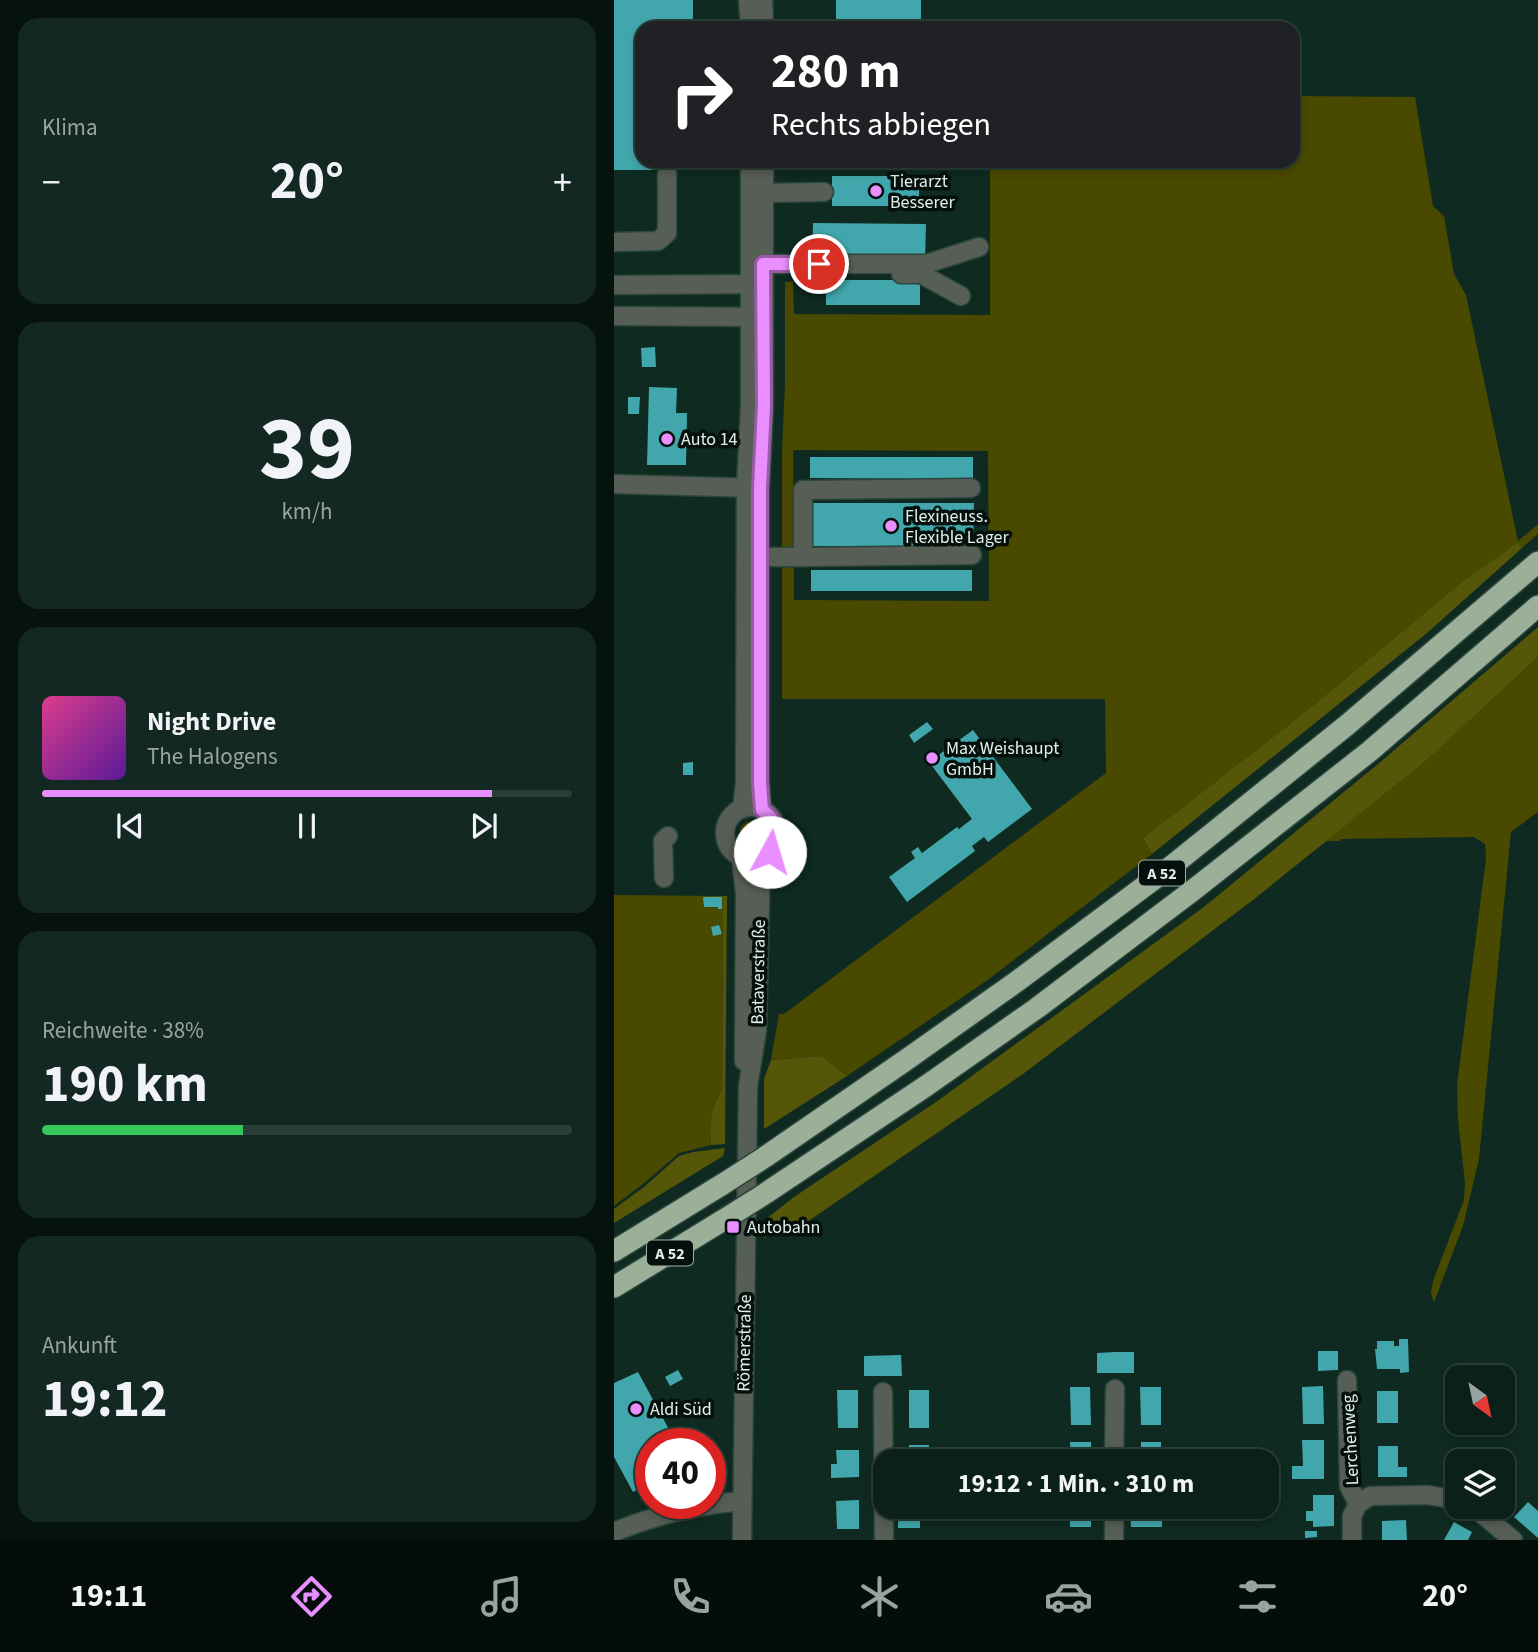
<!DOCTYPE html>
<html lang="de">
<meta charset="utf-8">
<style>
:root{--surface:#0a2019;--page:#132822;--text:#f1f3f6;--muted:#99a3a2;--line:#2a3e38;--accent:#e98efe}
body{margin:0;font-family:"Source Sans 3",sans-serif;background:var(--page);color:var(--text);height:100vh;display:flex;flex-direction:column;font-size:26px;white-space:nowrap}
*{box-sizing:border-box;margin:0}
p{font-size:23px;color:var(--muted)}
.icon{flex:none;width:38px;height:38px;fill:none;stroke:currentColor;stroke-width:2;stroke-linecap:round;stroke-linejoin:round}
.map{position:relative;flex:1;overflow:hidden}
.drawer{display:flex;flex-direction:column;gap:18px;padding:18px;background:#06120e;width:614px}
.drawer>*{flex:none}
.top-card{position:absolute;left:21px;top:21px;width:665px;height:147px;border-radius:21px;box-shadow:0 4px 10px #0003,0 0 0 2px var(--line);background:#202124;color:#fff;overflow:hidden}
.needle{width:46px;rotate:147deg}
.tools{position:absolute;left:831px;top:1365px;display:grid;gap:14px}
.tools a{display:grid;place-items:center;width:70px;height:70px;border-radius:14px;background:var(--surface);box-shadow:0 4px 10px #0003,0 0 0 2px var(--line);font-size:35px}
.speed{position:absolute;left:21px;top:1428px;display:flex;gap:14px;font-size:35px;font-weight:700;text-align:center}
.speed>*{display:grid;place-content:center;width:91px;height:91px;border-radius:50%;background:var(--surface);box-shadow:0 4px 10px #0003,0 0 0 2px var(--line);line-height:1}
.speed .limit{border:10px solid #d22;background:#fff;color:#111}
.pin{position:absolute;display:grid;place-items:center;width:60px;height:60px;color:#fff;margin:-30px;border:4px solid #fff;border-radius:50%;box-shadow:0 2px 7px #0007}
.me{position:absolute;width:77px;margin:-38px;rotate:6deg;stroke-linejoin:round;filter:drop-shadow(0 0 5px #0008)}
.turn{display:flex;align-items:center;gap:24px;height:147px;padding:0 21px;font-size:32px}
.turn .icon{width:91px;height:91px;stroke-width:2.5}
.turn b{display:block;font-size:49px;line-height:60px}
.big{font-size:52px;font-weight:700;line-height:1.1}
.drawer .tile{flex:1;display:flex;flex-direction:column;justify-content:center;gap:10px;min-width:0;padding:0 24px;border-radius:21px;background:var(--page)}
.drawer .dial{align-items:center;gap:0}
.dial b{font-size:91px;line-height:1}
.song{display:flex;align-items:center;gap:21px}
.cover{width:84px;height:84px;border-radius:10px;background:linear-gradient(135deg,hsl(330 70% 55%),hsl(270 70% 35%))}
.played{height:7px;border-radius:4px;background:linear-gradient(90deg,var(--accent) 85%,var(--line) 85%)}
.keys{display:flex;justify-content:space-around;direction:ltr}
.heat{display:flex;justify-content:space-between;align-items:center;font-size:38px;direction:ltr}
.charge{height:10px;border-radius:5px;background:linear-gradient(90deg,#34c759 38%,var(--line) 0)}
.trip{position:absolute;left:259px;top:1449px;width:406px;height:70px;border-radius:21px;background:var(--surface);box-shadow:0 4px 10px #0003,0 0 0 2px var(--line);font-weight:700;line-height:70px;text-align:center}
.tab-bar{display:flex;height:112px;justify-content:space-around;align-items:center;background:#040d0a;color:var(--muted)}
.tab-bar .icon{width:49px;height:49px}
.tab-bar .current{color:var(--accent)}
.tab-bar b{font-size:32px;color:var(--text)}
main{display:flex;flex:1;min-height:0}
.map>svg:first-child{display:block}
.green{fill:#494900;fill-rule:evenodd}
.forest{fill:#565608}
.building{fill:#42a7ac}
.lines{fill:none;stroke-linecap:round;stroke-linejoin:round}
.minor-casing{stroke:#2b463d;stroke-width:21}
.highway-casing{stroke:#2b463d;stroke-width:24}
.minor{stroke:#575e55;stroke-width:18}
.highway{stroke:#9caf98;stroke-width:21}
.highway-bridge-casing{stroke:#2b463d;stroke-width:24;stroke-linecap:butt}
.highway-bridge{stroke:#9caf98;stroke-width:21}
.route-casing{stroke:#975ca5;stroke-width:18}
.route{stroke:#e98efe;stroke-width:12}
.poi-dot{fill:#e98efe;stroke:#05100c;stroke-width:2.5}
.labels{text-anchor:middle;stroke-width:7;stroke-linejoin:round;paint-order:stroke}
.shield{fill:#05100c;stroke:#9eada7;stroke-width:2}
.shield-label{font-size:16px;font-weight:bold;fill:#e0f0e9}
.poi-label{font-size:18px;fill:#e0f0e9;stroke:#05100c;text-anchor:start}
.street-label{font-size:18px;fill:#e0f0e9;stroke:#05100c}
</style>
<main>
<section class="drawer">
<div class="tile"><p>Klima</p>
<div class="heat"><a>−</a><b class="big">20°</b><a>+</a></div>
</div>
<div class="tile dial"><b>39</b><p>km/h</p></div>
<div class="tile">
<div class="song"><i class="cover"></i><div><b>Night Drive</b><p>The Halogens</p></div></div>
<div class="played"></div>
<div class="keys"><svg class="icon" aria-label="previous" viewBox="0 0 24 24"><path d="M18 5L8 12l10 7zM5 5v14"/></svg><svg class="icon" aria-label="pause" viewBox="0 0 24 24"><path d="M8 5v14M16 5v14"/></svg><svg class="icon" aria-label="next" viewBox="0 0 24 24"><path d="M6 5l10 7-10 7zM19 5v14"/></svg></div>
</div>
<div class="tile"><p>Reichweite · 38%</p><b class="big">190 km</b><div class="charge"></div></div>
<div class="tile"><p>Ankunft</p><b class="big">19:12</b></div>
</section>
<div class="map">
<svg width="924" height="1540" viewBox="0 0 924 1540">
<rect width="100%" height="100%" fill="#0e2a21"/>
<!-- green -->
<g class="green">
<path d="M679,96L801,97L819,206L830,216L840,274L852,295L904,541L924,524V534L908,548L904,542L850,580L696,708L529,838L538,854L375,979L233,1076L208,1056L157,1060L165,1014H170L492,773L491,699H168V450L171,383V282L179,281L180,314L376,315V161H679ZM179,450L374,451L375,601L180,600Z"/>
<path d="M924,657V812L897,832L865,1159L849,1226L820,1302L817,1293L819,1281L850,1200L851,1183L844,1120L843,1085L872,858L871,844L860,837L727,839L726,841H712L812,761Z"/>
<circle cx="138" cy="834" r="13"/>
<path d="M0,895L109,896L108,1090C96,1109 95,1123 97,1145L65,1153L29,1184L0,1206Z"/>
</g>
<!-- forest -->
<g class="forest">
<path d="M904,542L908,548L813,633L538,854L529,838L696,708L850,580Z"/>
<path d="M924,627V657L812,761L639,900L409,1074L193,1222L178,1221L150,1238L152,1219L180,1197L322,1102L590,907L764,764Z"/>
<path d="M93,896H113L111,1144L97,1145C95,1123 96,1109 108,1090L109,897Z"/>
<path d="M208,1056L233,1076L150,1129V1079L157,1060Z"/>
<path d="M111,1148L109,1156L0,1223V1209L30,1187L65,1156L79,1152Z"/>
</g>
<!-- building -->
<g class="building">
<path d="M0,0H79V28H28V161H79V170H0Z"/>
<rect x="222" y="0" width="85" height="28"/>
<path d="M218,176H305V206H218V197H213V186H218Z"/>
<path d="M199,223L312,224L311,260L198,259Z"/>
<rect x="212" y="280" width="94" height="25"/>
<path d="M41,347L42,367H28L27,348Z"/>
<path d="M35,387L63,388L62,413H73L72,465H33Z"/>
<path d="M14,397H26L25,414H14Z"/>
<path d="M196,457H359V479L196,478Z"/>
<path d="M197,503H360L359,546H196Z"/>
<rect x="197" y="570" width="161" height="21"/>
<path d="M313,722L319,729L300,743L295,735Z"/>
<path d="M359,730L418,809L374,842L370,837L358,846L361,851L293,902L275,877L301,858L297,852L304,847L308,853L343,827L345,829L358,819L315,762Z"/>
<path d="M79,762V775H69V763Z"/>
<path d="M89,897H108V909H104V907H90Z"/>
<path d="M105,925L108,934L99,936L97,927Z"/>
<path d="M785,1339H794L795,1372L786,1373V1369H763L761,1349H763V1341H780V1346H785Z"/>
<path d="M704,1351H724V1370L704,1371Z"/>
<path d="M501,1352H520V1373H483V1353Z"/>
<path d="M287,1355L288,1376H250V1356Z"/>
<path d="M64,1370L69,1379L56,1386L51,1377Z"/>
<path d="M24,1372L58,1435L51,1438L53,1444H37V1482L19,1492L0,1457V1383Z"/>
<path d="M709,1386L710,1424H689L688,1387Z"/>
<path d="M456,1387H476L477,1425H457Z"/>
<path d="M526,1387H547V1425H527Z"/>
<path d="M223,1390H244V1428H224Z"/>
<rect x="295" y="1390" width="20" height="38"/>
<rect x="763" y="1391" width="21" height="32"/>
<path d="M688,1440H710V1479H678V1466H689Z"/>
<path d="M456,1442H477V1461H457Z"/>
<rect x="527" y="1442" width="20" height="19"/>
<rect x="295" y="1445" width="20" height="16"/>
<path d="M764,1446H784V1467H793V1477H764Z"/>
<path d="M222,1450H245V1477L217,1478V1464H223Z"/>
<path d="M844,1454L866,1461H844V1484L835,1481Z"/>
<path d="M889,1483L898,1490L889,1503Z"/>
<path d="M699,1495H720V1526L699,1527V1521H692V1511H699Z"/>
<path d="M245,1500V1529H223L222,1501Z"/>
<path d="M914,1502L924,1511V1538L900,1517Z"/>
<rect x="284" y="1507" width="22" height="21"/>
<rect x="456" y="1507" width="21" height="20"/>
<path d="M516,1507H537L538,1518H548V1527H517Z"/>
<path d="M792,1520L793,1540H768V1521Z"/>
<path d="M840,1522L858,1532L854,1540H830Z"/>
<path d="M691,1531H703V1537L691,1538Z"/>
</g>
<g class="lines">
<defs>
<g id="minor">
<path d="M134,0L136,28"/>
<path d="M149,0L150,28"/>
<path d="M140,193L210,192"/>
<path d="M0,242L44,241L53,233V174"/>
<path d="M140,264H312L365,247"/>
<path d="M287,274H307L347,296"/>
<path d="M0,285L146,284"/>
<path d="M0,316L147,317"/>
<path d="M0,484L143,488"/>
<path d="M357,488L189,490V557L358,555"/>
<path d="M146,557H189"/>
<circle cx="137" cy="833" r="26"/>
<path d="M128,809L131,783L132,488L136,406V161"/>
<path d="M148,810L146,783V488L150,406V161"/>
<path d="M127,858L131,893L130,1061"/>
<path d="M50,878L49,841L54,836"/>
<path d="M733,1380L735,1486L744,1504L738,1516V1540"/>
<path d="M269,1392L270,1540"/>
<path d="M500,1461L501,1389"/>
<path d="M744,1504L756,1496L814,1495L832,1498L844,1502"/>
<path d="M855,1507L867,1513L899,1540"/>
<path d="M0,1532C41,1515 84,1505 128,1501"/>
<path d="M128,1540L134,1086L143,1031L147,858"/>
<path d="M500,1540V1507"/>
</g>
<g id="highway">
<path d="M151,1157L292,1060L402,982L559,865L733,725L924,562"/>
<path d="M152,1193L312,1086L423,1008L578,891L756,751L924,606"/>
<path d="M0,1251L109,1184"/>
<path d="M0,1287L111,1219"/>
</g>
</defs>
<!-- minor casing -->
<use href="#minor" class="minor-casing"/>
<!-- highway casing -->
<use href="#highway" class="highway-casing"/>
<!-- minor -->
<use href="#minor" class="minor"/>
<!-- highway -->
<use href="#highway" class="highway"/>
<defs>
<g id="highway-bridge">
<path d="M109,1184L151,1157"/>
<path d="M111,1219L152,1193"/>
</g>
</defs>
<!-- highway-bridge casing -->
<use href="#highway-bridge" class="highway-bridge-casing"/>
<!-- highway-bridge -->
<use href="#highway-bridge" class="highway-bridge"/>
</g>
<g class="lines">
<defs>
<path id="route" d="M156,852C167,835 165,822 148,810L146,783V488L150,406L149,264H205"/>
</defs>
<!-- route casing -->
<use href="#route" class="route-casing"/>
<!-- route -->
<use href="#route" class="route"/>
</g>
<!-- markers -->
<g class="poi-dot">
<circle cx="262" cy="191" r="7"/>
<circle cx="53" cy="439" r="7"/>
<circle cx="277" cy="526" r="7"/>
<circle cx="318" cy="758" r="7"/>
<rect x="112" y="1220" width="14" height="14" rx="3.5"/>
<circle cx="22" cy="1409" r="7"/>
</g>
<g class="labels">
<!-- shield labels -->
<g class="shield">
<rect x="525" y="860.5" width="46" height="25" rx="5"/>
<rect x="33" y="1240.5" width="46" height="25" rx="5"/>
</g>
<g class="shield-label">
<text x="548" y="879">A 52</text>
<text x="56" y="1259">A 52</text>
</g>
<!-- poi labels -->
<g class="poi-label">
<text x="276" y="187">Tierarzt<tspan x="276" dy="21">Besserer</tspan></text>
<text x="67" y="445">Auto 14</text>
<text x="291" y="522">Flexineuss.<tspan x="291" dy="21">Flexible Lager</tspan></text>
<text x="332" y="754">Max Weishaupt<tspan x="332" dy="21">GmbH</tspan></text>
<text x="133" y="1233">Autobahn</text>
<text x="36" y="1415">Aldi Süd</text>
</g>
<!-- street labels -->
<g class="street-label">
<text transform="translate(144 972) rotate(-89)" y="6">Bataverstraße</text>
<text transform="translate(130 1343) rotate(-89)" y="6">Römerstraße</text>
<text transform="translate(736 1440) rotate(-93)" y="6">Lerchenweg</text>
</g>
</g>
</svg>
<div class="tools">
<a><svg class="needle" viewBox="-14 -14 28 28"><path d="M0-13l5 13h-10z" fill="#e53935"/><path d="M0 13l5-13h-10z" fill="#99a3a2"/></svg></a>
<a><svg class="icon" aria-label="layers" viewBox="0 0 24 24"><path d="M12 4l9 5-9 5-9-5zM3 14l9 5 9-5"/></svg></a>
</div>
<div class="speed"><div class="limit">40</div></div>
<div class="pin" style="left:205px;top:264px;background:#d93025"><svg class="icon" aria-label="arrive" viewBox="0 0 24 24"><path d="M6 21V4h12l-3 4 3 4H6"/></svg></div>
<svg class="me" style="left:156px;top:852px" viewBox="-20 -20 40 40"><circle r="19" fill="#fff"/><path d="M0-13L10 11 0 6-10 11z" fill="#e98efe"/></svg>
<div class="trip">19:12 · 1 Min. · 310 m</div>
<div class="top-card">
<div class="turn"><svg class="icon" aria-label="right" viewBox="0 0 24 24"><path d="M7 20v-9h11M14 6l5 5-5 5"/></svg><div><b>280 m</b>Rechts abbiegen</div></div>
</div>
</div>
</main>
<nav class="tab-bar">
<b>19:11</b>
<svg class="icon current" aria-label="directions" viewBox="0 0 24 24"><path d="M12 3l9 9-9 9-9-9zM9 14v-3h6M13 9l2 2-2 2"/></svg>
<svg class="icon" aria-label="music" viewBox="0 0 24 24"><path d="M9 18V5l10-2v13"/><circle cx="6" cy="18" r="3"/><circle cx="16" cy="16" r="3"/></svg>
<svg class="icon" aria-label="phone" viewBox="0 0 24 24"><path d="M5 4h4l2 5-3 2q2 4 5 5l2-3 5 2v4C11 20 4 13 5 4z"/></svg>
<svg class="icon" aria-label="climate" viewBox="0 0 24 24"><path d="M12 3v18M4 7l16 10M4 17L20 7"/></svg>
<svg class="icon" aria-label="car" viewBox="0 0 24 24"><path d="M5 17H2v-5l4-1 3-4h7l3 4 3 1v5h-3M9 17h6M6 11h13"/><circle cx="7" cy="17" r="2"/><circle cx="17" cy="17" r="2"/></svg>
<svg class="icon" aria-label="filters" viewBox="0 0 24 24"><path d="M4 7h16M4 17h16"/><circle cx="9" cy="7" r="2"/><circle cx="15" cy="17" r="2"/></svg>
<b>20°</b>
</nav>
